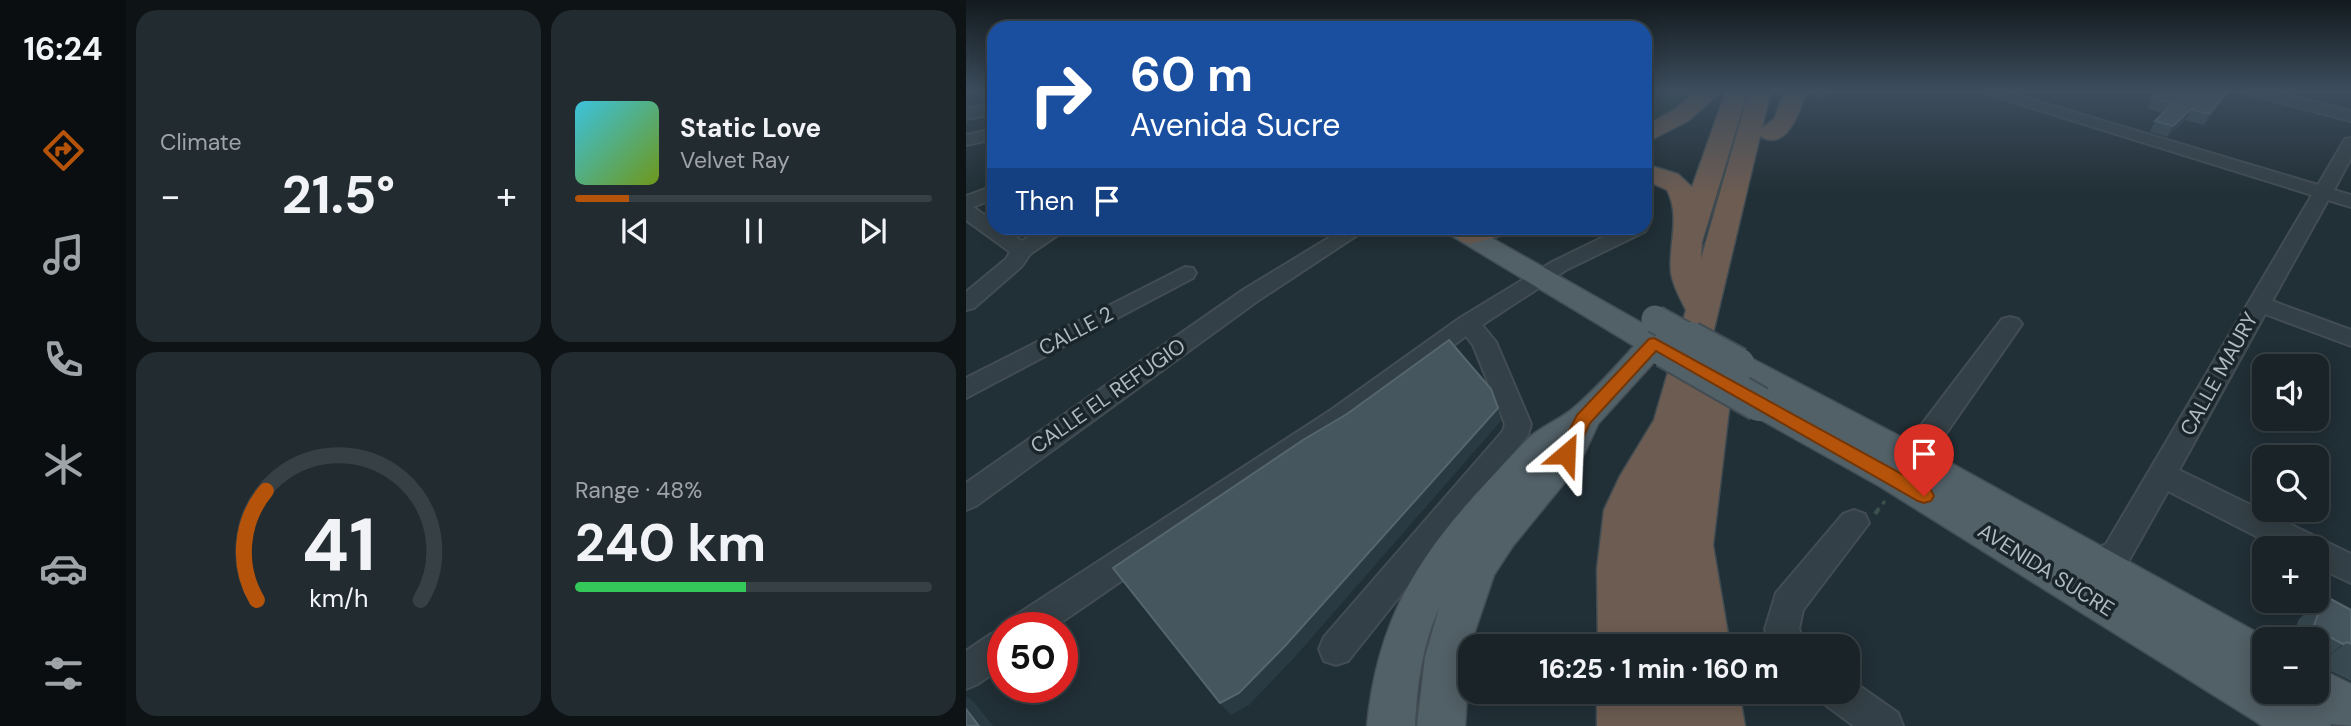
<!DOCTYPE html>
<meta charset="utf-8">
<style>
:root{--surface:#192328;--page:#222b30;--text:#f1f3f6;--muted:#9fa4a8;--line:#374045;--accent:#b45309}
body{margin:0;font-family:"DM Sans",sans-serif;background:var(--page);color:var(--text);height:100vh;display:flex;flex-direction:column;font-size:26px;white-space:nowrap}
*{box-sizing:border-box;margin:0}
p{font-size:23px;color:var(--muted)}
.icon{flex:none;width:38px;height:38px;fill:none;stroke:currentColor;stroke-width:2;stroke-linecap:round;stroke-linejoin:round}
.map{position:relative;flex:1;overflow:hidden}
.drawer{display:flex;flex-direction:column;gap:10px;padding:10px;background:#0e1316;width:840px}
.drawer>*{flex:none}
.banner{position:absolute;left:21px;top:21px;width:665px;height:214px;border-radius:21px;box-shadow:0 4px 18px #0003,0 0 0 2px var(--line);background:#1a4fa0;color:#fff;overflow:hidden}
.controls{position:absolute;left:1286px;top:354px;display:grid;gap:14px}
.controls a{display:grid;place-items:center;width:77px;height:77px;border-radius:14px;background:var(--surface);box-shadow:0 4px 18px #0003,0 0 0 2px var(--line);font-size:35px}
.speed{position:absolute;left:21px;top:612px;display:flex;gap:14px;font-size:35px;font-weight:700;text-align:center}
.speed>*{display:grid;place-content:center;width:91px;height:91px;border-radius:50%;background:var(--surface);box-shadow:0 4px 18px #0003,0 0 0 2px var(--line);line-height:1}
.speed .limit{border:10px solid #d22;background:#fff;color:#111}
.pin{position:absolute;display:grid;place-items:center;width:60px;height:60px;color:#fff;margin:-72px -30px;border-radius:50% 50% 50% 0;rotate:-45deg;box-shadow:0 0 7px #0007}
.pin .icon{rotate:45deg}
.me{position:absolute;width:77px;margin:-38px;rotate:26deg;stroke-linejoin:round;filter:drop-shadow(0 0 5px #0008)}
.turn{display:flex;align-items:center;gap:24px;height:147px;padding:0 28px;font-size:32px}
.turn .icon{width:91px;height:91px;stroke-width:2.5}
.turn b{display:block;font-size:49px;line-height:60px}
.then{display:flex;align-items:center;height:66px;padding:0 28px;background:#0003;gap:14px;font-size:26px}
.big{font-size:52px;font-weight:700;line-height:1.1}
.drawer .card{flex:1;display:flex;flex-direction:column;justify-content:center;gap:10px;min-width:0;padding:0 24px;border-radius:21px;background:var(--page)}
.drawer .dial{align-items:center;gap:0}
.dial svg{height:182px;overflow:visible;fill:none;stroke:var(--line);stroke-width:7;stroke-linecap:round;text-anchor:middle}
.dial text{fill:var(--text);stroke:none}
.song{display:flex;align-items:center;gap:21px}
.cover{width:84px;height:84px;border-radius:10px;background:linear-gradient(135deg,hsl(190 70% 55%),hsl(80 70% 35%))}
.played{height:7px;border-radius:4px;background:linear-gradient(90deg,var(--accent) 15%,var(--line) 15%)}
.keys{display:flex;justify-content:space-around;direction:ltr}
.heat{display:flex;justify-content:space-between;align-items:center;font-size:38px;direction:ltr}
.charge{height:10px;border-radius:5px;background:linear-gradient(90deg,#34c759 48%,var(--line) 0)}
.drawer .tiles{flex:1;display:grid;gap:10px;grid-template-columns:repeat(2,1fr)}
.trip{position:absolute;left:492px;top:634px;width:402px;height:70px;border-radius:21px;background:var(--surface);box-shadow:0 4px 18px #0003,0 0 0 2px var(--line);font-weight:700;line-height:70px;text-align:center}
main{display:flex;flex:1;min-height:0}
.tab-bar{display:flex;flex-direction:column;width:126px;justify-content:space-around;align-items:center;background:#0a0e10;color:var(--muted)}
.tab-bar .icon{width:49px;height:49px}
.tab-bar .selected{color:var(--accent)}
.tab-bar b{font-size:32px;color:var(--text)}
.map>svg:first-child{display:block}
.green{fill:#233735}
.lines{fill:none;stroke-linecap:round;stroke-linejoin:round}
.minor-casing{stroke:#414c53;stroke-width:4}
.major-casing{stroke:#414c53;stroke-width:3}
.highway-casing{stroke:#3f4b51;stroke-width:3}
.path-far1{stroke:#3b504d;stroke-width:3.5;stroke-dasharray:5 5;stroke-linecap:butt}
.path{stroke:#3b504d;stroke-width:4.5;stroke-dasharray:7 7;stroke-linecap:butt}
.minor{fill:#344047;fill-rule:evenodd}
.major{fill:#526067;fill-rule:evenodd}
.highway{fill:#6c5c52;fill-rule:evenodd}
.major-bridge-far1-casing{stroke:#414c53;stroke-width:30;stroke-linecap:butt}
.major-bridge-casing{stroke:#414c53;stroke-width:38;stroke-linecap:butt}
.major-bridge-far1{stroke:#526067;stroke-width:27}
.major-bridge{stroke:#526067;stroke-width:34}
.wall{fill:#394a52}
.shaded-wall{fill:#2a3a42}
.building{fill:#46565f;stroke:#56666e;stroke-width:2}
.route{fill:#b45309;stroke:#753606;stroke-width:2}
.labels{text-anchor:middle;stroke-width:7;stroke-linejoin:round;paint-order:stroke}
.street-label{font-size:21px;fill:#afbbc3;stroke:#1a252b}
</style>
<main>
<nav class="tab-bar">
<b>16:24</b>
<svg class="icon selected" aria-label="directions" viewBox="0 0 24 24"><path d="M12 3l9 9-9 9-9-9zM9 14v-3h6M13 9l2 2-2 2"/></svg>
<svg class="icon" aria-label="music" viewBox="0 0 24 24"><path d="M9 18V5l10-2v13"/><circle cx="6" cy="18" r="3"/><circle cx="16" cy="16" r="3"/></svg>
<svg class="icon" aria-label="phone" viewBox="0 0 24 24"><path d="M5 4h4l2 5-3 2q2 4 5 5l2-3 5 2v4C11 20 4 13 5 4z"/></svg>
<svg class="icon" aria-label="climate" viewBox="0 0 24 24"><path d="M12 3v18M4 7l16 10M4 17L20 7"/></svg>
<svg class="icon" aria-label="car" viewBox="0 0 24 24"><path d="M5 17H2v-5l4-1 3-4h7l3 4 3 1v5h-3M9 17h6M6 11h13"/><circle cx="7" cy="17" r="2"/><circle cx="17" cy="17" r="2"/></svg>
<svg class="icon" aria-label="filters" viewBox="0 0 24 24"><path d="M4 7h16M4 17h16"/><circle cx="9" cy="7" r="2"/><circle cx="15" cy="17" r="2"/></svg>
</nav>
<section class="drawer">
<div class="tiles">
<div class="card"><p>Climate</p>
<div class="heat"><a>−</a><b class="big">21.5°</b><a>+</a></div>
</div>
<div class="card">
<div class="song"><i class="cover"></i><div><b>Static Love</b><p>Velvet Ray</p></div></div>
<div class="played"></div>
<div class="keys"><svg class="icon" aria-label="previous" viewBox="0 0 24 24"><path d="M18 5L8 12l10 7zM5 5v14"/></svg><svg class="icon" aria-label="pause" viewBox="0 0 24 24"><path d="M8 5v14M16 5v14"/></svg><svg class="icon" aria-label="next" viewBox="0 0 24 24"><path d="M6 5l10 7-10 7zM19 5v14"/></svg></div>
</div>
<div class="card dial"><svg viewBox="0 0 100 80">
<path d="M14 69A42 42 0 1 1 86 69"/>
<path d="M14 69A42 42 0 0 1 18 21" stroke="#b45309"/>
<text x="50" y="56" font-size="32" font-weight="700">41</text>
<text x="50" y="72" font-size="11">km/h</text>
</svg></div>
<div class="card"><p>Range · 48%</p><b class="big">240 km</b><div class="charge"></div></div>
</div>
</section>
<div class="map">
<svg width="1385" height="726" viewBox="0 0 1385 726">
<rect width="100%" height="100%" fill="#212f36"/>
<!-- green -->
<path class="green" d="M679,91H736L679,128Z"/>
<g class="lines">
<defs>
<g id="minor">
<path d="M864,91L855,97L847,92L848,91Z"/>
<path d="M1012,91H1037L1352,185L1379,139L1385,138V158L1368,190L1385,195V207L1362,200L1306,301L1385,330V346L1299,314L1213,470L1385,554V583L1351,567V548H1313L1202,491L1162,562L1119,584L1108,580L1103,570L1108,560L1140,544L1346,195Z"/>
<path d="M1279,91H1306L1385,111V121L1281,94Z"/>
<path d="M28,104V114L0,119V109Z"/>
<path d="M28,129V139L0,145V135Z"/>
<path d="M28,186V199L7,207L28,222V228H36L56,241L79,228H102L64,254L56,266L8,308L0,310V292L40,259L44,252L0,220V196Z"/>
<path d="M679,225L681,228L678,232L600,270L516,325L530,342L565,424L562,435L382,661L370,665L358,661L353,649L358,637L537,431L539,424L507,345L500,336L383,424L87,628H42L47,617L365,410L494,318L586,262L656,228H679Z"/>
<path d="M379,228H402L293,300L10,506L0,510V483L277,290Z"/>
<path d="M219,267L227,268L230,273L227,278L0,398V378Z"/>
<path d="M1044,317L1052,319L1056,324L967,452L981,464L985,472L981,480C963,486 947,471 938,455L950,432L1036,319Z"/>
<path d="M888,510L899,514L903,523L837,610L833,629L839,646H805L799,629L810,593L877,514Z"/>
<path d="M37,629V666L12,684L0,689V651L25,634Z"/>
<path d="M882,678L932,713L937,726H888L858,704L853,691H882Z"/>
</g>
<g id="major">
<path d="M478,228H508L699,336L710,343L714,350L710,357L699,360L692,358L632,424L613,465L547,546L528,575L504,646L499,726H451L459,657L473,608C456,646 451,685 449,726H401C411,622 450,558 520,483C535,467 549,451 565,436C577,426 592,420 605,410C628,391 648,368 668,346L481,233Z"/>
<path d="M772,354L783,357L985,463L1303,639H1298V691H1351V667L1385,684V726L1364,724L1365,726H1296L1289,721L913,486L781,412L776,404L781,396L793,392L799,394L761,373L756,365L761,357Z"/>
</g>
<g id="highway">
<path d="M731,91H756L722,121L679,143V126L706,111Z"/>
<path d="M760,91H782L736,242L735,259L783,91H805L796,128L808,119L819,91H841C834,110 821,153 794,136L745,342L753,339L765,343L770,351L747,545L764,646H632L631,569L638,510L654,476L688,420L720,310C714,298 707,286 705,273C702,245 715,217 701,190L679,180V164L712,174L726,187Z"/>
<path d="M499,228H545L541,234L504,244L494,241L490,235L494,229Z"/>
<path d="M631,691H773L779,726H631Z"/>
</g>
</defs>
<!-- minor casing -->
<use href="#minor" class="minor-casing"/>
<!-- major casing -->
<use href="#major" class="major-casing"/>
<!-- highway casing -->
<use href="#highway" class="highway-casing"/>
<!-- path-far1 -->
<path class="path-far1" d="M910,512L919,501"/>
<!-- path -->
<path class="path" d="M909,514L912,510"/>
<!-- minor -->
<use href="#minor" class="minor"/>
<!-- major -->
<use href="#major" class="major"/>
<!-- highway -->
<use href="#highway" class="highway"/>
<defs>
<path id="major-bridge-far1" d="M689,319L727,340"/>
<g id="major-bridge">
<path d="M724,339L772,365"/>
<path d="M699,350L793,404"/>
</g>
</defs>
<!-- major-bridge-far1 casing -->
<use href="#major-bridge-far1" class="major-bridge-far1-casing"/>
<!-- major-bridge casing -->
<use href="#major-bridge" class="major-bridge-casing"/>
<!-- major-bridge-far1 -->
<use href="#major-bridge-far1" class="major-bridge-far1"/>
<!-- major-bridge -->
<use href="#major-bridge" class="major-bridge"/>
</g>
<!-- wall -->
<g class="wall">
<path d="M1192,91H1264L1238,125L1220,120L1201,137L1184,132L1189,121L1196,113L1181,109L1186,98Z"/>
<path d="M1359,596L1385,610V681L1352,665H1351V639H1325L1333,619Z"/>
</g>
<!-- shaded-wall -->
<g class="shaded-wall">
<path d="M1262,91H1264L1262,94L1238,125L1243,114Z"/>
<path d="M1225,109L1220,120L1201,137L1207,126Z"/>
<path d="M532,408L535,421L328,658L283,705L265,715L254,703Z"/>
<path d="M1381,642L1351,665L1377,644Z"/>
<path d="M0,696L8,702L27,726H13L0,709Z"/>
</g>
<!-- building -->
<g class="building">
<path d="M1192,91H1262L1243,114L1225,109L1207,126L1189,121L1206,104L1186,98Z"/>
<path d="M483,340L525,389L532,408L319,646L273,693L254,703L147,568L337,440L381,414Z"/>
<path d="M1359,596L1385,610V644L1381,642L1377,644L1347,628Z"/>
<path d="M0,709L13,726H0Z"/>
</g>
<!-- sky -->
<linearGradient id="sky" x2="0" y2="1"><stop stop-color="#121a1e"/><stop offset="0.47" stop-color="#3d4d5d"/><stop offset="1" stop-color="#3d4d5d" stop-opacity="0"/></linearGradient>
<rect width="1385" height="193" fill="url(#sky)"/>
<!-- route -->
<path class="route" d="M688,338L965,490L968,496L965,501L958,503L952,501L690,351L624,423L607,459H594L591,454L611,415L683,339Z"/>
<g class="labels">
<!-- street labels -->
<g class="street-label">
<text transform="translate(110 331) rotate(-28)" y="7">CALLE 2</text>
<text transform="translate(1253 374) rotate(-61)" y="7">CALLE MAURY</text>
<text transform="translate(142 396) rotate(-35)" y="7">CALLE EL REFUGIO</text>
<text transform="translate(1080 570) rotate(32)" y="7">AVENIDA SUCRE</text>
</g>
</g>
</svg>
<div class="controls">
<a><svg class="icon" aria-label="sound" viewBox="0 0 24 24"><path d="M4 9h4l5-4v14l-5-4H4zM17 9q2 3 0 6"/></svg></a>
<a><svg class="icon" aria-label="search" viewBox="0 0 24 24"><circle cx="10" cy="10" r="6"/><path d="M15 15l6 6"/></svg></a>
<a>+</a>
<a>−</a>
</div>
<div class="speed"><div class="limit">50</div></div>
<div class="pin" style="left:958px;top:496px;background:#d93025"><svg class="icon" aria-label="arrive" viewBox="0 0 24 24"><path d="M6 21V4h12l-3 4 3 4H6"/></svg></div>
<svg class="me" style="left:600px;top:454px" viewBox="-20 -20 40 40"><path d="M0-17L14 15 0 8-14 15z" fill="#b45309" stroke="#fff" stroke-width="4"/></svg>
<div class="trip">16:25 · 1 min · 160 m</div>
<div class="banner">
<div class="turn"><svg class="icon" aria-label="right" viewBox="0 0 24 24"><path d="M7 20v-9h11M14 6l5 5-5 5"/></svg><div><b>60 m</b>Avenida Sucre</div></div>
<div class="then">Then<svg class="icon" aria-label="arrive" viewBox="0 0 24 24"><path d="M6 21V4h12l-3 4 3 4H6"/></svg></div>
</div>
</div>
</main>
